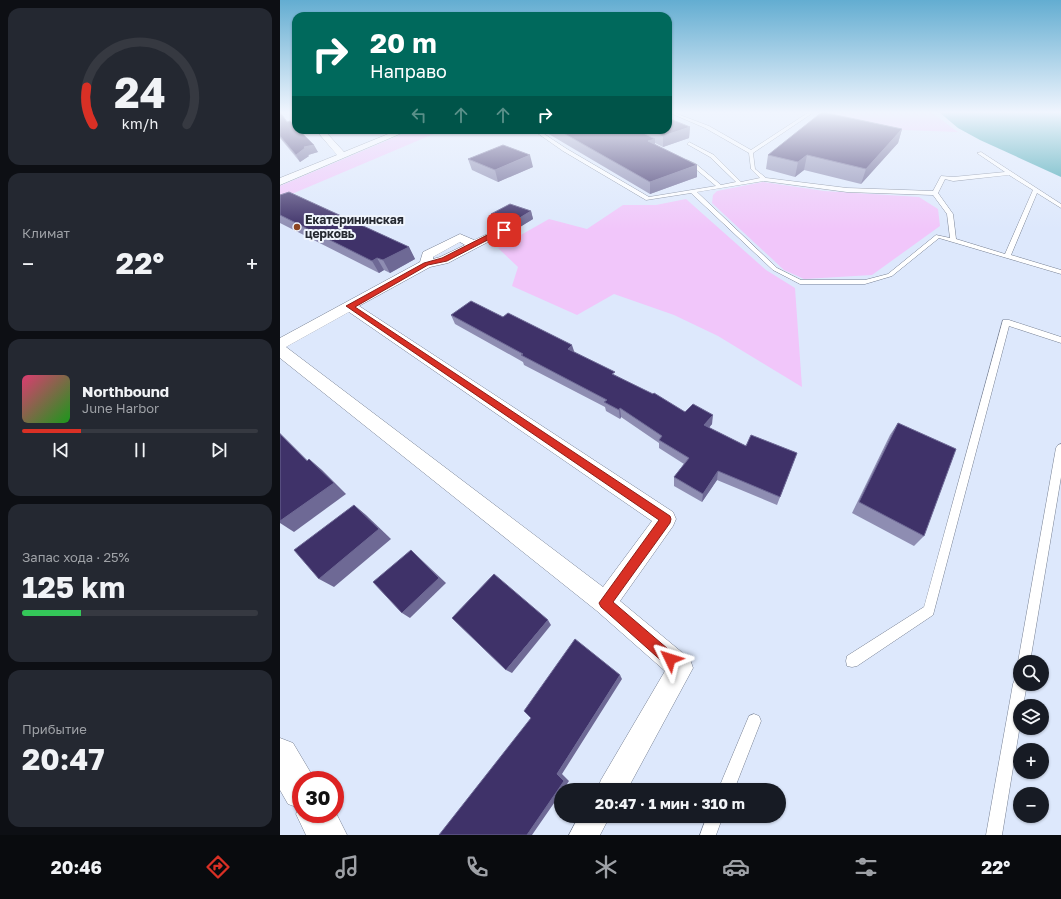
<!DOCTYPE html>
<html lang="ru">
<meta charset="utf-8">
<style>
:root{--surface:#171b24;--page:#242831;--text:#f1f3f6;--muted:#9ea1a6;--line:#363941;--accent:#d93025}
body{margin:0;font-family:"Golos Text",sans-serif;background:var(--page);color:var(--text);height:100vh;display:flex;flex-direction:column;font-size:15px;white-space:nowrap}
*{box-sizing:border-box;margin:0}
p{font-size:13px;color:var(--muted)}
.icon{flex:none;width:22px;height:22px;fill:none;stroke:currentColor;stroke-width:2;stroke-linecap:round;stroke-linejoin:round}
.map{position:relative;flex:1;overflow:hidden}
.sheet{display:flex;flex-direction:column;gap:8px;padding:8px;background:#0d0f14;width:280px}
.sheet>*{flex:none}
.banner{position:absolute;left:12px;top:12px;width:380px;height:122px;border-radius:12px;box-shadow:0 1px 3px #0004;background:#00695c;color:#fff;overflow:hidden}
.fabs{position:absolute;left:733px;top:655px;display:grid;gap:8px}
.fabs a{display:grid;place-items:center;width:36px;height:36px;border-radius:50%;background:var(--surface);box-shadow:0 1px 3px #0004;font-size:20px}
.speed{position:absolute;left:12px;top:771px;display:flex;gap:8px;font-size:20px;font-weight:700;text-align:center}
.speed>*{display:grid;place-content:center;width:52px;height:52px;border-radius:50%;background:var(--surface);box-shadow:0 1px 3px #0004;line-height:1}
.speed .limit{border:6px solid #d22;background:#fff;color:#111}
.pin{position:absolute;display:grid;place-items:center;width:34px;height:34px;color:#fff;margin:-17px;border-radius:8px;box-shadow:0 2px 6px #0006}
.me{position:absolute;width:44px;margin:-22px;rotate:311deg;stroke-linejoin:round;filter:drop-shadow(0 0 3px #0008)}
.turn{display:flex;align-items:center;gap:14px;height:84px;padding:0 12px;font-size:18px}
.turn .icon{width:52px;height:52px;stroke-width:2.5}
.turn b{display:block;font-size:28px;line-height:34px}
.lanes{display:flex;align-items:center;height:38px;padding:0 12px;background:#0003;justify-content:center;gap:20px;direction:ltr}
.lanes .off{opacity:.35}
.big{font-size:30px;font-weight:700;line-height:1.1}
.sheet .tile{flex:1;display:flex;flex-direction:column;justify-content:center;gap:6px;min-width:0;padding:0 14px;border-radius:12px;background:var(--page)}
.sheet .dial{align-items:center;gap:0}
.dial svg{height:104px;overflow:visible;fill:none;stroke:var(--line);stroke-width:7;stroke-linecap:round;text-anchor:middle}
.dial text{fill:var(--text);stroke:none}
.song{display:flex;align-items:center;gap:12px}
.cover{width:48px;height:48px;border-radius:6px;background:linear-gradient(135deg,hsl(340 70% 55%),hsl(120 70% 35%))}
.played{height:4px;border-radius:2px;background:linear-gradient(90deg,var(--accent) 25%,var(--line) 25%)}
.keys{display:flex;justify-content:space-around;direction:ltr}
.heat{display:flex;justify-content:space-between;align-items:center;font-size:22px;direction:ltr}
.charge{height:6px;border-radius:3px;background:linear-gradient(90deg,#34c759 25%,var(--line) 0)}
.trip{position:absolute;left:274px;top:783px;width:232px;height:40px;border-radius:20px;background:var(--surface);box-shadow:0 1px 3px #0004;font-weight:700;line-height:40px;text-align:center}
.dock{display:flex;height:64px;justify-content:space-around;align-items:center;background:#090b0e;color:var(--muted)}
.dock .icon{width:28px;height:28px}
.dock .selected{color:var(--accent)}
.dock b{font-size:18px;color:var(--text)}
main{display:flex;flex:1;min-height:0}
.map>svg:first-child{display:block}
.green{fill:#f1c6fa}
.water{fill:#3da2ae}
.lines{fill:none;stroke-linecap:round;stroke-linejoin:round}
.service-casing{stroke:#778093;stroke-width:1}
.minor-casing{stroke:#778093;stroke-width:1}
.tertiary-casing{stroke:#778093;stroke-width:1}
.service{fill:#fff;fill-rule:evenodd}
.minor{fill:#fff;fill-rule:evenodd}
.tertiary{fill:#fff;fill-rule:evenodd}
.wall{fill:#8e8db2}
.shaded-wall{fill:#6e6995}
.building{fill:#3f3269;stroke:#6e6995}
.route{fill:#d93025;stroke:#8d1f18}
.poi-dot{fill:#8c4521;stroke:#f0f5fd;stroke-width:1.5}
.labels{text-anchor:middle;stroke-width:4;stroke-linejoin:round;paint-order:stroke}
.far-poi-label{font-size:12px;font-weight:bold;fill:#252931;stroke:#f0f5fd;text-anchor:start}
</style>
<main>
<section class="sheet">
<div class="tile dial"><svg viewBox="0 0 100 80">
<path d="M14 69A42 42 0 1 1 86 69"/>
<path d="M14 69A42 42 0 0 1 9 40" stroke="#d93025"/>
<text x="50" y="56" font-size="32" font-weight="700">24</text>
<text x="50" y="72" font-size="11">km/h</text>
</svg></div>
<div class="tile"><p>Климат</p>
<div class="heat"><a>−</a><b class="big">22°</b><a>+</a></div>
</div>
<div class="tile">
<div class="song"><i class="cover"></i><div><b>Northbound</b><p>June Harbor</p></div></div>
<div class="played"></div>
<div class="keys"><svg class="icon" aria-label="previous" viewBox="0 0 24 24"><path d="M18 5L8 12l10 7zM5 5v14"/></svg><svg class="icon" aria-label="pause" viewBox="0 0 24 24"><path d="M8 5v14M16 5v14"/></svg><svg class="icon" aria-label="next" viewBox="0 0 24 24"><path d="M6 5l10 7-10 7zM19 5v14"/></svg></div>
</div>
<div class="tile"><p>Запас хода · 25%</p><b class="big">125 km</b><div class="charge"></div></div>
<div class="tile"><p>Прибытие</p><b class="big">20:47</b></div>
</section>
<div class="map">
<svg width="781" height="835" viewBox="0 0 781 835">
<rect width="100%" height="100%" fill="#dde8fc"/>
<!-- green -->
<g class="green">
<path d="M546,112H651L678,132L623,130L545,113Z"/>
<path d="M132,130H163L0,199V186Z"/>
<path d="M483,182L544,191L639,197L658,209L660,226L592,275L524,279L504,270L432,203L433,195L437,191Z"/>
<path d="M406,199L486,270L515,288L522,387L438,336L394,315L334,294L297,315L232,286L238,267L218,248L269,219L307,229L343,205H376Z"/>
</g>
<!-- water -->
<path class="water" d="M659,112H781V177L700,140L678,128Z"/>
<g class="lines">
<defs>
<g id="service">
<path d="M388,112H392L429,126L471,150L529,112H534L473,153L475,169L486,178L567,188L653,191L661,176L673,177L725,172L697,153L701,152L781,204V208L757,193L731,255L781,270V274L659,238L612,276L585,284H520L493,270L411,193L366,200L283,151L253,130H258L287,149L369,197L436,186L412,166L405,162V161L407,160L416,164L441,185L456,182L430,157L407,144L409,142L434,155L461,182L480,178L471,169L469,153L425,128ZM729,175L753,190L725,254L676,239L673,214L658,193L665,179L673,181ZM484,181L567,192L653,195L667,214L670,238L656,235L608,274L585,280H521L497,268L417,192Z"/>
<path d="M723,320H729L781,337V343L729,326L653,615L577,666L572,667L567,666L566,661L567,656L644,607Z"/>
<path d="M781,444V477L750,662H740V667L738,662L776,448L778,445Z"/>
<path d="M740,677V684H747L743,706H740V725L722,835H706L733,684L735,679Z"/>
<path d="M474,714L479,716L481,721L454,790H438L469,716Z"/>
<path d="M427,816H443L436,835H420Z"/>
</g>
<g id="minor">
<path d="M36,130H44L64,152L118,130H129L0,185V178L57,155Z"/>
<path d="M223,227L227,228L229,230L227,232L168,263L150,267L79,306L393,512L396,519L393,526L340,601L410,659L413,668L347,790H317L321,780L385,671L317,611L0,358V338L140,262L143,252L180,234L194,240ZM180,242L185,245L160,257L153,259V257ZM69,312L372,521L323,587L6,347Z"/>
<path d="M299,816H330L320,835H289Z"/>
</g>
<path id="tertiary" d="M0,738L13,743L35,780H21V814H55V811L67,835H26L16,814L19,808L8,804L0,790Z"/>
</defs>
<!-- service casing -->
<use href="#service" class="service-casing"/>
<!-- minor casing -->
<use href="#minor" class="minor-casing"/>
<!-- tertiary casing -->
<use href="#tertiary" class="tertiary-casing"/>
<!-- service -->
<use href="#service" class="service"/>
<!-- minor -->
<use href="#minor" class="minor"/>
<!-- tertiary -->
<use href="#tertiary" class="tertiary"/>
</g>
<!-- wall -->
<g class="wall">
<path d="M0,112L7,122L38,152L28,155L29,156L20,162L0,138Z"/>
<path d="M410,127L409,138L383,147L375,143V144L417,177L370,194L262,130H388Z"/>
<path d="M622,129L618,143L581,184L524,170L515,177L486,169L488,155Z"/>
<path d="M188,159L253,167L218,182L192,170Z"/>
<path d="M0,195L129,247L135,259L110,273L104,270L99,273L0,223Z"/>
<path d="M251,211L253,219L235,230L214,222L211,214Z"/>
<path d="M171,315L294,352L335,375L405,412L432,424L429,428L466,446L517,453L497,505L437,480L422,502L394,486V477L404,464L379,448V443L341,417L340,419L326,411L325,407L244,365L243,362L175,324Z"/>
<path d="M618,423L644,536L634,546L572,513L610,435Z"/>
</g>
<!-- shaded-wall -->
<g class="shaded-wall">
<path d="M410,127L409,138L383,147V136Z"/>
<path d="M622,129L618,143L581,184L586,169Z"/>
<path d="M375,139V149L368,141Z"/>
<path d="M34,145L38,152L28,155L29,156L20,162L16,155L24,147Z"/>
<path d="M250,155L253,167L218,182L215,170Z"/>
<path d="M527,155L524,170L515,177L518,162Z"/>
<path d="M417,165V177L370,194V182Z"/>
<path d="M251,211L253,219L235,230L233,222Z"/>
<path d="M129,247L135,259L110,273L103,260Z"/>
<path d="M97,258L104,270L99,273L92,261Z"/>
<path d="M292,345L295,354L288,349Z"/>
<path d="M340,408L341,417L340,419L339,410Z"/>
<path d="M433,415L432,424L423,434L424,425Z"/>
<path d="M0,433L39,472L27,461L0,434Z"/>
<path d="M29,459L42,470L66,494L14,532L0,523V521Z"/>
<path d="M438,471L437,480L422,502L423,494Z"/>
<path d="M74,505L86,515L111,539L54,587L39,579Z"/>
<path d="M131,550L166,583L130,618L122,613Z"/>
<path d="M268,620L271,625L232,673L226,670Z"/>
<path d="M340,675L342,679L282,774L289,781L283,790H281V793L252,835H247L277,774Z"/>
</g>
<!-- building -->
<g class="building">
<path d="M0,112L7,122L10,121L16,127V130H19L34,145L24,147L25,148L16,155L0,136Z"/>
<path d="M542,112L622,129L586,169L527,155L518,162L488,155Z"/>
<path d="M388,118L410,127L383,136L370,130H388Z"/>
<path d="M278,130H357L375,139L368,141L417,165L370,182Z"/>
<path d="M223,145L250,155L215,170L188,159Z"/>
<path d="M9,192L129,247L103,260L97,258L92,261L0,215V195Z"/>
<path d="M230,204L251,211L233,222L211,214Z"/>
<path d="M191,301L223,317L228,313L292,345L288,349L335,372L332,374L373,394L374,393L405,412L413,404L433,415L424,425L466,446L471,435L517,453L500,497L438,471L423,494L394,477L409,458L379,440L382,436L340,408L339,410L324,402L327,400L241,355L243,354L171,315Z"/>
<path d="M618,423L676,449L644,536L579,502Z"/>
<path d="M0,434L27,461L29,459L54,483L0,521Z"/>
<path d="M74,505L99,529L39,579L14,550Z"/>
<path d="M131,550L159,578L122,613L93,582Z"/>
<path d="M214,574L268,620L226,670L172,618Z"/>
<path d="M295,639L340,675L277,774L284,781L247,835H159L251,718L244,711Z"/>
</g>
<!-- sky -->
<linearGradient id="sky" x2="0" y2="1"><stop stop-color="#63add1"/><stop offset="0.49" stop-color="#f0f5fe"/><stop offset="1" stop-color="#f0f5fe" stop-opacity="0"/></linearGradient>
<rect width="781" height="229" fill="url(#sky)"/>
<!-- route -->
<path class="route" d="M221,228L227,230L167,261L148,265L75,307L390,516L391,519L390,523L333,602L395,655L397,659L395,664L390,666L385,664L321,607L319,603L379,520L66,306L144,263L162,258Z"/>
<!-- markers -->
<circle class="poi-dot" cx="17" cy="227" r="4"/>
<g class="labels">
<!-- far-poi labels -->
<g class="far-poi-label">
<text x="25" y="224">Екатерининская<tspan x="25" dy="14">церковь</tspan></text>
</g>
</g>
</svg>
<div class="fabs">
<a><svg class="icon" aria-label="search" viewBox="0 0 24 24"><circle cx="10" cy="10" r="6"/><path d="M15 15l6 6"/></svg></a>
<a><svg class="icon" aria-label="layers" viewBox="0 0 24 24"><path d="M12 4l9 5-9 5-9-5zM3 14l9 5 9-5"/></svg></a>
<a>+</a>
<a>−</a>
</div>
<div class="speed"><div class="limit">30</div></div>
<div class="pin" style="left:224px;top:230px;background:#d93025"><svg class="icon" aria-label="arrive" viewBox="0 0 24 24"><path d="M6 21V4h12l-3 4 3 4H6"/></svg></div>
<svg class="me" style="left:390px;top:659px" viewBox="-20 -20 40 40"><path d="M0-17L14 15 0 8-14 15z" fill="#d93025" stroke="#fff" stroke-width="4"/></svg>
<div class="trip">20:47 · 1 мин · 310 m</div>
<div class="banner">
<div class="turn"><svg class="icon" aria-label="right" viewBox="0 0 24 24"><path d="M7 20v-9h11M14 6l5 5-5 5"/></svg><div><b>20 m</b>Направо</div></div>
<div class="lanes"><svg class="icon off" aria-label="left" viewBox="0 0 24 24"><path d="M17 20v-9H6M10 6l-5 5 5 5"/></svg><svg class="icon off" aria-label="ahead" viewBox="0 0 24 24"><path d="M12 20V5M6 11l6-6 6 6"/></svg><svg class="icon off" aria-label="ahead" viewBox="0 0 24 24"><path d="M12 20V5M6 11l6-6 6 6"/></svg><svg class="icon" aria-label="right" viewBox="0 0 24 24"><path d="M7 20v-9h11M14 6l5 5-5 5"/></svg></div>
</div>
</div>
</main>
<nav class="dock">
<b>20:46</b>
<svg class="icon selected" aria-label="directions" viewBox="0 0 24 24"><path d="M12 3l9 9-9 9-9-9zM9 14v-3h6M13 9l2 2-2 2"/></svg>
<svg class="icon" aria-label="music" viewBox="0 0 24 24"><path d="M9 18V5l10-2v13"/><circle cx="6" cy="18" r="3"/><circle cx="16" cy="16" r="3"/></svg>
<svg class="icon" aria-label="phone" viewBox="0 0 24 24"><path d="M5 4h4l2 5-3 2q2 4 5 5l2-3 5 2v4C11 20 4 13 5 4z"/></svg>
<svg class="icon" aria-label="climate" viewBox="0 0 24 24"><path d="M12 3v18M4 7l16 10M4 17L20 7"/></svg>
<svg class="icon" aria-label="car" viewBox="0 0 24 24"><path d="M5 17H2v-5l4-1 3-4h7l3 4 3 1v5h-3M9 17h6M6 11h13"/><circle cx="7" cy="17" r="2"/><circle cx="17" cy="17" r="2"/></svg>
<svg class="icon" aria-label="filters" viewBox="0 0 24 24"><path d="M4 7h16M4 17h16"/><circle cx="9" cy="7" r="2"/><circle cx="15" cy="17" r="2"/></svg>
<b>22°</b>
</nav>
